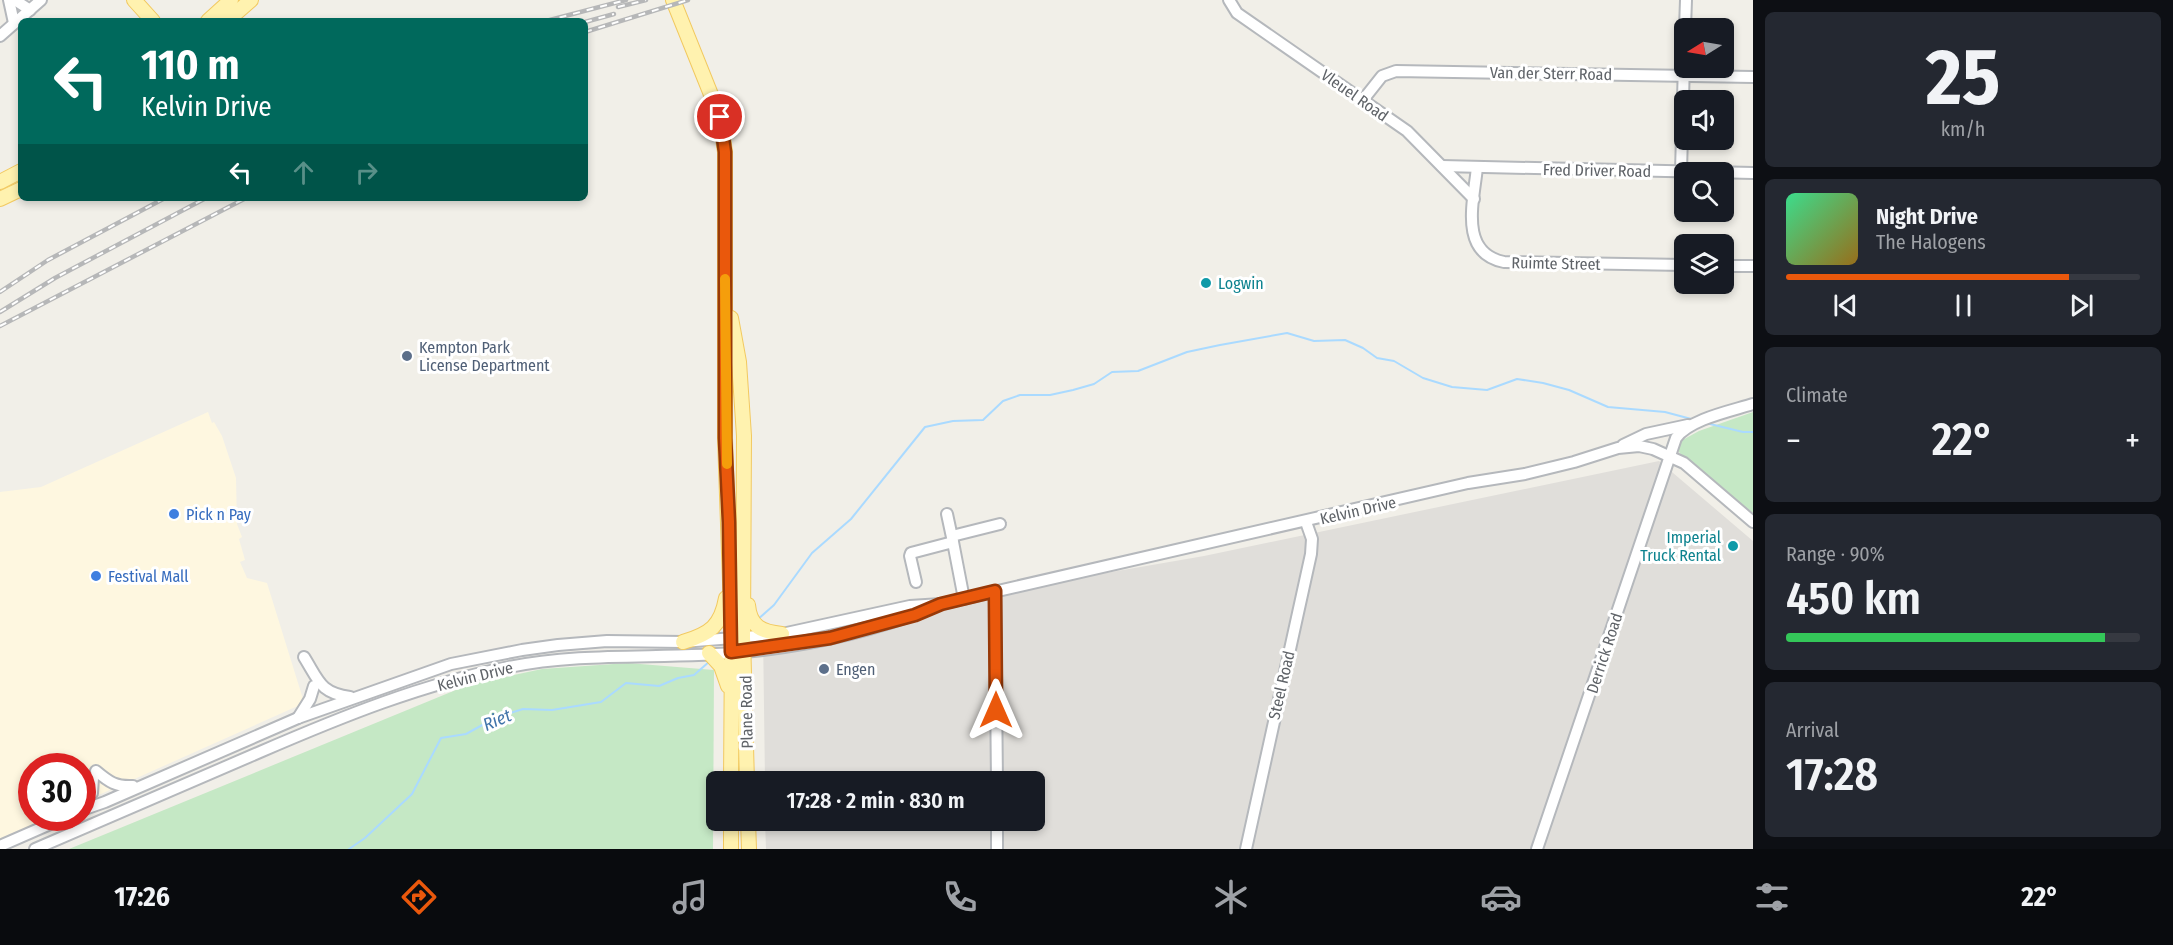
<!DOCTYPE html>
<meta charset="utf-8">
<style>
:root{--surface:#171b24;--page:#242831;--text:#f1f3f6;--muted:#9ea1a6;--line:#363941;--accent:#ea580c}
body{margin:0;font-family:"Fira Sans Condensed",sans-serif;background:var(--page);color:var(--text);height:100vh;display:flex;flex-direction:column;font-size:22px;white-space:nowrap}
*{box-sizing:border-box;margin:0}
p{font-size:20px;color:var(--muted)}
.icon{flex:none;width:33px;height:33px;fill:none;stroke:currentColor;stroke-width:2;stroke-linecap:round;stroke-linejoin:round}
.map{position:relative;flex:1;overflow:hidden}
.details{display:flex;flex-direction:column;gap:12px;padding:12px;background:#0d0f14;width:420px}
.details>*{flex:none}
.guide{position:absolute;left:18px;top:18px;width:570px;height:183px;border-radius:9px;box-shadow:0 3px 9px #0003;background:#00695c;color:#fff;overflow:hidden}
.needle{width:39px;rotate:259deg}
.fabs{position:absolute;left:1674px;top:18px;display:grid;gap:12px}
.fabs a{display:grid;place-items:center;width:60px;height:60px;border-radius:9px;background:var(--surface);box-shadow:0 3px 9px #0003;font-size:30px}
.speed{position:absolute;left:18px;top:753px;display:flex;gap:12px;font-size:30px;font-weight:700;text-align:center}
.speed>*{display:grid;place-content:center;width:78px;height:78px;border-radius:50%;background:var(--surface);box-shadow:0 3px 9px #0003;line-height:1}
.speed .limit{border:9px solid #d22;background:#fff;color:#111}
.pin{position:absolute;display:grid;place-items:center;width:51px;height:51px;color:#fff;margin:-26px;border:3px solid #fff;border-radius:50%;box-shadow:0 2px 6px #0007}
.me{position:absolute;width:66px;margin:-33px;rotate:0deg;stroke-linejoin:round;filter:drop-shadow(0 0 4px #0008)}
.turn{display:flex;align-items:center;gap:21px;height:126px;padding:0 24px;font-size:27px}
.turn .icon{width:78px;height:78px;stroke-width:2.5}
.turn b{display:block;font-size:42px;line-height:51px}
.lanes{display:flex;align-items:center;height:57px;padding:0 24px;background:#0003;justify-content:center;gap:30px;direction:ltr}
.lanes .off{opacity:.35}
.big{font-size:45px;font-weight:600;line-height:1.1}
.details .tile{flex:1;display:flex;flex-direction:column;justify-content:center;gap:9px;min-width:0;padding:0 21px;border-radius:9px;background:var(--page)}
.details .dial{align-items:center;gap:0}
.dial b{font-size:78px;line-height:1}
.song{display:flex;align-items:center;gap:18px}
.cover{width:72px;height:72px;border-radius:9px;background:linear-gradient(135deg,hsl(150 70% 55%),hsl(40 70% 35%))}
.played{height:6px;border-radius:3px;background:linear-gradient(90deg,var(--accent) 80%,var(--line) 80%)}
.keys{display:flex;justify-content:space-around;direction:ltr}
.heat{display:flex;justify-content:space-between;align-items:center;font-size:33px;direction:ltr}
.charge{height:9px;border-radius:4px;background:linear-gradient(90deg,#34c759 90%,var(--line) 0)}
.trip{position:absolute;left:706px;top:771px;width:339px;height:60px;border-radius:9px;background:var(--surface);box-shadow:0 3px 9px #0003;font-weight:600;line-height:60px;text-align:center}
.menu{display:flex;height:96px;justify-content:space-around;align-items:center;background:#090b0e;color:var(--muted)}
.menu .icon{width:42px;height:42px}
.menu .current{color:var(--accent)}
.menu b{font-size:27px;color:var(--text)}
main{display:flex;flex:1;min-height:0}
.map>svg:first-child{display:block}
.commercial{fill:#fef7e0}
.industrial{fill:#e0deda}
.green{fill:#c5e8c5}
.lines{fill:none;stroke-linecap:round;stroke-linejoin:round}
.stream{stroke:#aadaff;stroke-width:2}
.minor-casing{stroke:#b5b8bc;stroke-width:14}
.major-casing{stroke:#f2c960;stroke-width:16}
.minor{stroke:#fff;stroke-width:10}
.major{stroke:#fff2af;stroke-width:14}
.rail-casing{stroke:#b6b7b8;stroke-width:4.5}
.rail{stroke:#fff;stroke-width:2;stroke-dasharray:7;stroke-linecap:butt}
.route-casing{stroke:#983908;stroke-width:15}
.route{stroke:#ea580c;stroke-width:10}
.slow{stroke:#f59e0b;stroke-width:10}
.culture-dot{fill:#0f9aa8;stroke:#fff;stroke-width:2}
.service-dot{fill:#5c6f8a;stroke:#fff;stroke-width:2}
.shop-dot{fill:#3f7fe0;stroke:#fff;stroke-width:2}
.labels{text-anchor:middle;stroke-width:6;stroke-linejoin:round;paint-order:stroke}
.street-label{font-size:16px;fill:#5f6368;stroke:#fff}
.culture-label{font-size:16px;fill:#0d838f;stroke:#fff;text-anchor:start}
.service-label{font-size:16px;fill:#4e5e75;stroke:#fff;text-anchor:start}
.shop-label{font-size:16px;fill:#366cbe;stroke:#fff;text-anchor:start}
.water-label{font-size:18px;font-style:italic;fill:#4174aa;stroke:#fff}
</style>
<main>
<div class="map">
<svg width="1753" height="849" viewBox="0 0 1753 849">
<rect width="100%" height="100%" fill="#f1efe8"/>
<!-- commercial -->
<path class="commercial" d="M208,412L212,423L214,422L222,436L236,478L237,524L242,537L239,539L245,560L240,562L247,578L267,583L303,699L300,705L83,802L82,766H32V818H49L0,839V492L41,487Z"/>
<!-- industrial -->
<path class="industrial" d="M1659,461L1753,541V849H766L765,821L1035,820V782L765,781L763,632L1204,556Z"/>
<!-- green -->
<g class="green">
<path d="M1753,412V513L1687,462L1679,452L1677,443L1699,431Z"/>
<path d="M628,663L714,670L713,849H69L468,685L542,669Z"/>
</g>
<g class="lines">
<!-- stream -->
<g class="stream">
<path d="M1706,423L1743,432H1753"/>
<path d="M757,620L774,605L812,553L851,519L925,427L953,421L983,420L1003,401L1020,395H1050L1073,390L1094,384L1112,372L1138,371L1187,352L1220,345L1287,333L1314,341L1345,340L1363,348L1377,358L1394,361L1423,378L1452,387L1487,390L1517,379L1543,383L1569,390L1608,407L1665,412L1695,420"/>
<path d="M349,849L365,838L412,794L441,738L466,734L495,718L523,709L552,710L601,702L626,683L659,686L678,678L694,675L710,661"/>
</g>
<defs>
<g id="minor">
<path d="M9,0L14,23"/>
<path d="M15,0L30,10"/>
<path d="M1229,0L1237,13L1407,131L1474,199"/>
<path d="M1685,28L1686,0"/>
<path d="M0,36L41,0"/>
<path d="M1363,100L1382,76L1396,71L1753,77"/>
<path d="M1442,166L1753,173"/>
<path d="M1477,167C1474,200 1458,253 1504,262L1684,265"/>
<path d="M1681,171L1684,63"/>
<path d="M1724,266H1753"/>
<path d="M1623,445L1646,434L1688,425"/>
<path d="M947,514L953,542"/>
<path d="M952,536L1000,524"/>
<path d="M916,582L910,556L911,553L953,542L964,599"/>
<path d="M995,591L997,782"/>
<path d="M304,657C319,681 320,693 350,697"/>
<path d="M298,718L310,699L314,686"/>
<path d="M96,771C109,782 116,787 133,786"/>
<path d="M82,806L92,793L93,778"/>
<path d="M82,810L105,802L298,718L451,664L522,650L558,645L607,641L683,642L782,634L910,606L941,604L1468,483L1525,474L1574,462L1618,448L1639,446L1653,449L1684,463L1753,522"/>
<path d="M997,820V849"/>
<path d="M0,846L64,818"/>
<path d="M35,849C110,816 185,784 260,752C341,717 422,684 509,667C587,651 666,660 744,652C808,646 873,631 932,608"/>
<path d="M1246,849L1311,554L1312,539L1306,522"/>
<path d="M1537,849L1676,438C1690,419 1731,411 1753,404"/>
</g>
<g id="major">
<path d="M134,0L153,21"/>
<path d="M673,0L720,117L725,152V438L732,639L731,782"/>
<path d="M208,21L231,0"/>
<path d="M227,21L251,0"/>
<path d="M0,182L21,171"/>
<path d="M0,199L21,189"/>
<path d="M731,318L739,362L744,436L743,637L747,782"/>
<path d="M748,605C750,627 762,632 782,634"/>
<path d="M683,642C710,634 721,626 726,598"/>
<path d="M709,653L721,666L728,686"/>
<path d="M731,820V849"/>
<path d="M748,820L749,849"/>
</g>
</defs>
<!-- minor casing -->
<use href="#minor" class="minor-casing"/>
<!-- major casing -->
<use href="#major" class="major-casing"/>
<!-- minor -->
<use href="#minor" class="minor"/>
<!-- major -->
<use href="#major" class="major"/>
<defs>
<g id="rail">
<path d="M618,7L646,0"/>
<path d="M546,21L626,0"/>
<path d="M585,22L614,14"/>
<path d="M585,32L688,0"/>
<path d="M0,292L48,260L165,198"/>
<path d="M0,312L55,278L206,198"/>
<path d="M0,326L246,198"/>
</g>
</defs>
<!-- rail casing -->
<use href="#rail" class="rail-casing"/>
<!-- rail -->
<use href="#rail" class="rail"/>
</g>
<g class="lines">
<defs>
<path id="route" d="M720,117L725,152V438L729,522L731,652L830,638L915,615L941,604L995,591L996,710"/>
</defs>
<!-- route casing -->
<use href="#route" class="route-casing"/>
<!-- route -->
<use href="#route" class="route"/>
<!-- slow -->
<path class="slow" d="M725,279L727,464"/>
</g>
<!-- markers -->
<g class="culture-dot">
<circle cx="1206" cy="283" r="6"/>
<circle cx="1733" cy="546" r="6"/>
</g>
<g class="service-dot">
<circle cx="407" cy="356" r="6"/>
<circle cx="824" cy="669" r="6"/>
</g>
<g class="shop-dot">
<circle cx="174" cy="514" r="6"/>
<circle cx="96" cy="576" r="6"/>
</g>
<g class="labels">
<!-- street labels -->
<g class="street-label">
<text transform="translate(1551 73) rotate(1)" y="6">Van der Sterr Road</text>
<text transform="translate(1355 95) rotate(35)" y="6">Vleuel Road</text>
<text transform="translate(1597 170) rotate(1)" y="6">Fred Driver Road</text>
<text transform="translate(1556 263) rotate(1)" y="6">Ruimte Street</text>
<text transform="translate(1358 510) rotate(-13)" y="6">Kelvin Drive</text>
<text transform="translate(1604 653) rotate(-72)" y="6">Derrick Road</text>
<text transform="translate(475 676) rotate(-14)" y="6">Kelvin Drive</text>
<text transform="translate(1281 685) rotate(-77)" y="6">Steel Road</text>
<text transform="translate(746 712) rotate(-91)" y="6">Plane Road</text>
</g>
<!-- culture labels -->
<g class="culture-label">
<text x="1218" y="289">Logwin</text>
<text x="1721" y="543" text-anchor="end">Imperial<tspan x="1721" dy="18">Truck Rental</tspan></text>
</g>
<!-- service labels -->
<g class="service-label">
<text x="419" y="353">Kempton Park<tspan x="419" dy="18">License Department</tspan></text>
<text x="836" y="675">Engen</text>
</g>
<!-- shop labels -->
<g class="shop-label">
<text x="186" y="520">Pick n Pay</text>
<text x="108" y="582">Festival Mall</text>
</g>
<!-- water labels -->
<g class="water-label">
<text transform="translate(497 720) rotate(-23)" y="6">Riet</text>
</g>
</g>
</svg>
<div class="fabs">
<a><svg class="needle" viewBox="-14 -14 28 28"><path d="M0-13l5 13h-10z" fill="#e53935"/><path d="M0 13l5-13h-10z" fill="#9ea1a6"/></svg></a>
<a><svg class="icon" aria-label="sound" viewBox="0 0 24 24"><path d="M4 9h4l5-4v14l-5-4H4zM17 9q2 3 0 6"/></svg></a>
<a><svg class="icon" aria-label="search" viewBox="0 0 24 24"><circle cx="10" cy="10" r="6"/><path d="M15 15l6 6"/></svg></a>
<a><svg class="icon" aria-label="layers" viewBox="0 0 24 24"><path d="M12 4l9 5-9 5-9-5zM3 14l9 5 9-5"/></svg></a>
</div>
<div class="speed"><div class="limit">30</div></div>
<div class="pin" style="left:720px;top:117px;background:#d93025"><svg class="icon" aria-label="arrive" viewBox="0 0 24 24"><path d="M6 21V4h12l-3 4 3 4H6"/></svg></div>
<svg class="me" style="left:996px;top:710px" viewBox="-20 -20 40 40"><path d="M0-17L14 15 0 8-14 15z" fill="#ea580c" stroke="#fff" stroke-width="4"/></svg>
<div class="trip">17:28 · 2 min · 830 m</div>
<div class="guide">
<div class="turn"><svg class="icon" aria-label="left" viewBox="0 0 24 24"><path d="M17 20v-9H6M10 6l-5 5 5 5"/></svg><div><b>110 m</b>Kelvin Drive</div></div>
<div class="lanes"><svg class="icon" aria-label="left" viewBox="0 0 24 24"><path d="M17 20v-9H6M10 6l-5 5 5 5"/></svg><svg class="icon off" aria-label="ahead" viewBox="0 0 24 24"><path d="M12 20V5M6 11l6-6 6 6"/></svg><svg class="icon off" aria-label="right" viewBox="0 0 24 24"><path d="M7 20v-9h11M14 6l5 5-5 5"/></svg></div>
</div>
</div>
<section class="details">
<div class="tile dial"><b>25</b><p>km/h</p></div>
<div class="tile">
<div class="song"><i class="cover"></i><div><b>Night Drive</b><p>The Halogens</p></div></div>
<div class="played"></div>
<div class="keys"><svg class="icon" aria-label="previous" viewBox="0 0 24 24"><path d="M18 5L8 12l10 7zM5 5v14"/></svg><svg class="icon" aria-label="pause" viewBox="0 0 24 24"><path d="M8 5v14M16 5v14"/></svg><svg class="icon" aria-label="next" viewBox="0 0 24 24"><path d="M6 5l10 7-10 7zM19 5v14"/></svg></div>
</div>
<div class="tile"><p>Climate</p>
<div class="heat"><a>−</a><b class="big">22°</b><a>+</a></div>
</div>
<div class="tile"><p>Range · 90%</p><b class="big">450 km</b><div class="charge"></div></div>
<div class="tile"><p>Arrival</p><b class="big">17:28</b></div>
</section>
</main>
<nav class="menu">
<b>17:26</b>
<svg class="icon current" aria-label="directions" viewBox="0 0 24 24"><path d="M12 3l9 9-9 9-9-9zM9 14v-3h6M13 9l2 2-2 2"/></svg>
<svg class="icon" aria-label="music" viewBox="0 0 24 24"><path d="M9 18V5l10-2v13"/><circle cx="6" cy="18" r="3"/><circle cx="16" cy="16" r="3"/></svg>
<svg class="icon" aria-label="phone" viewBox="0 0 24 24"><path d="M5 4h4l2 5-3 2q2 4 5 5l2-3 5 2v4C11 20 4 13 5 4z"/></svg>
<svg class="icon" aria-label="climate" viewBox="0 0 24 24"><path d="M12 3v18M4 7l16 10M4 17L20 7"/></svg>
<svg class="icon" aria-label="car" viewBox="0 0 24 24"><path d="M5 17H2v-5l4-1 3-4h7l3 4 3 1v5h-3M9 17h6M6 11h13"/><circle cx="7" cy="17" r="2"/><circle cx="17" cy="17" r="2"/></svg>
<svg class="icon" aria-label="filters" viewBox="0 0 24 24"><path d="M4 7h16M4 17h16"/><circle cx="9" cy="7" r="2"/><circle cx="15" cy="17" r="2"/></svg>
<b>22°</b>
</nav>
